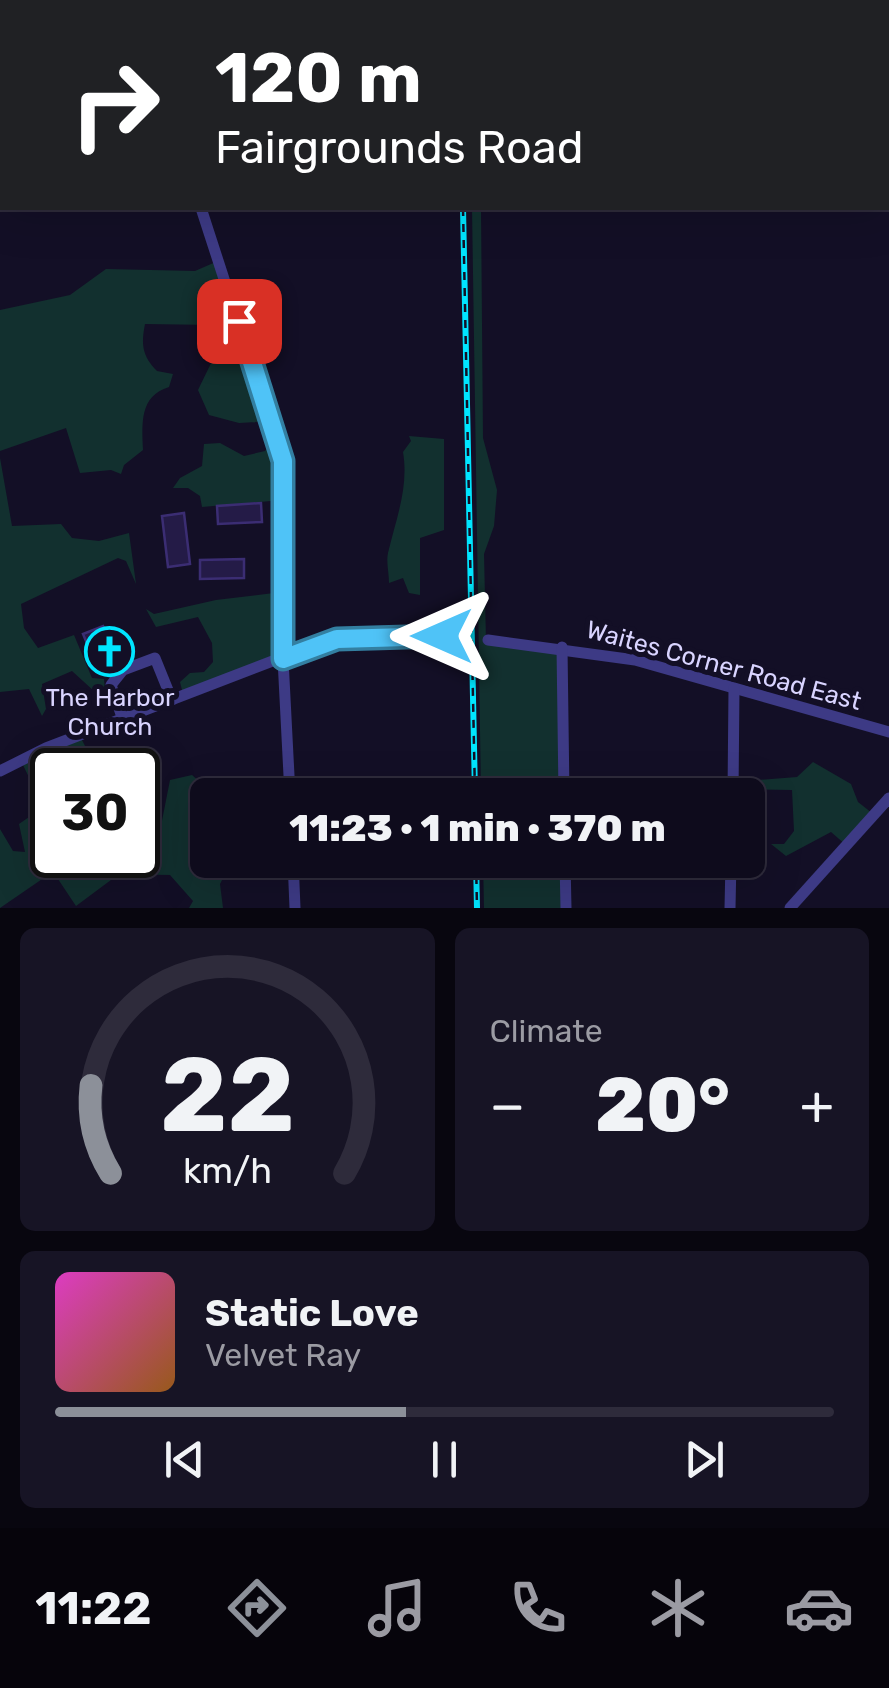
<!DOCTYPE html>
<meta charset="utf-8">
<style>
:root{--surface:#0e0b1c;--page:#171425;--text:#f1f3f6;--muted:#9b9ba3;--line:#2e2b3b;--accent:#8c9099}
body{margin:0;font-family:Rubik,sans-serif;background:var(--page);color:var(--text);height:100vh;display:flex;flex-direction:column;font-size:38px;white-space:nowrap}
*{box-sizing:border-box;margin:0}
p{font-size:32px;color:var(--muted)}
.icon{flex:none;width:55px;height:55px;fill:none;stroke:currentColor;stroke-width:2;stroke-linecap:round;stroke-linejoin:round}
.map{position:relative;height:908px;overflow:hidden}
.side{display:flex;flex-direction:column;gap:20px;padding:20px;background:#08060f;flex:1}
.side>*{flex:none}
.hud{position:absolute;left:0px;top:0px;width:890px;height:210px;box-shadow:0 10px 40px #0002,0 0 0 2px var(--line);background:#202124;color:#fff;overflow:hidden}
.speed{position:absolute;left:30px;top:748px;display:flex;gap:20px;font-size:50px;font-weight:700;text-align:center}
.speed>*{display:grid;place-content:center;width:130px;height:130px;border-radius:50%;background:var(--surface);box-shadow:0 10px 40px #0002,0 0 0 2px var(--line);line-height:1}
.speed .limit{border:5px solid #111;border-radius:15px;background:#fff;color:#111}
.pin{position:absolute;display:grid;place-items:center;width:85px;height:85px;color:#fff;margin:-42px;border-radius:20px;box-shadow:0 5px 15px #0006}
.me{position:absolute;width:110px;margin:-55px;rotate:270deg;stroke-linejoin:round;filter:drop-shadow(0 0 8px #0008)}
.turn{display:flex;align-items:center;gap:35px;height:210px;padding:0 50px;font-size:45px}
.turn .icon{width:130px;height:130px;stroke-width:2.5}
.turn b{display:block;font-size:70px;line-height:85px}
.big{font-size:75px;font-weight:800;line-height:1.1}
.side .widget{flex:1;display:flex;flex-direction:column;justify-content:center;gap:15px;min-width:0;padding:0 35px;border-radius:15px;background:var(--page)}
.side .dial{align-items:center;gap:0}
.dial svg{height:260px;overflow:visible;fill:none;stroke:var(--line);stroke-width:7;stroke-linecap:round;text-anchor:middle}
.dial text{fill:var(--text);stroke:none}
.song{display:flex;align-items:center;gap:30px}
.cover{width:120px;height:120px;border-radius:15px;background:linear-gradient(135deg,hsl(310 70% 55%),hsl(30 70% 35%))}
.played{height:10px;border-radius:5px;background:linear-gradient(90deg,var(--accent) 45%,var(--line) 45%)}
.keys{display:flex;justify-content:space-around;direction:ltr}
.heat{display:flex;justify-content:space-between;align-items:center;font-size:55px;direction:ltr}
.side .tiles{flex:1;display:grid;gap:20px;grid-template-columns:1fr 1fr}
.widget:last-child{grid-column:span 2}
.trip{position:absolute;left:190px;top:778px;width:575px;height:100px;border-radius:15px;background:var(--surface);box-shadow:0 10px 40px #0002,0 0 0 2px var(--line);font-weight:800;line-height:100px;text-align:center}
.menu{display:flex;height:160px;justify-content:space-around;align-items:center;background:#06040b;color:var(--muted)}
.menu .icon{width:70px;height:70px}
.menu .active{color:var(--accent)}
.menu b{font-size:45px;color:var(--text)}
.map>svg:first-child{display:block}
.green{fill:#12302f}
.building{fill:#241b47;stroke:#3b2d73;stroke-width:2.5}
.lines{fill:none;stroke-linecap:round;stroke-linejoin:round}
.minor{stroke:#3d3a85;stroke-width:11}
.rail-casing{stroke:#00e5ff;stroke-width:6}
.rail{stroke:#130f26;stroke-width:2.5;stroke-dasharray:8;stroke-linecap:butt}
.route-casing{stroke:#337fa1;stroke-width:25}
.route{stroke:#4fc3f7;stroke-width:18}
.labels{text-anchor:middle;stroke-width:10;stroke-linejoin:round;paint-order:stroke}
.street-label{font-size:25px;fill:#d9d4ff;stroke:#130f26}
.poi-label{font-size:25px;fill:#d9d4ff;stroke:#130f26}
</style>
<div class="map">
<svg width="889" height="908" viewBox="0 0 889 908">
<rect width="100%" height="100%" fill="#130f26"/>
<!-- green -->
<g class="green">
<path d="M472,208H481L483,438L497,490L494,526L484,554L486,641L558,646L564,795H481Z"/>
<path d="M218,261L236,315L214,325L145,324C141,344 142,356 157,371L173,374L169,387C139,396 142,424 143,450L124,465L121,474L111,470L80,473L66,428L0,451V310L70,295L106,269L195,271Z"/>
<path d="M247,348L248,350L279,440L282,500L202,507L200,496L188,488H173L180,478L202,466L204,444L220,443L244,456L265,451L277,436L272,421L239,423L209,415L198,390L214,357Z"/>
<path d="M409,436L444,439V530L420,538V595L409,593L403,578L389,583C389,573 386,561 388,553C396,519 409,487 403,452L411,441Z"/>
<path d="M0,458L12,526L61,524L72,538L99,541L129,533L136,584L126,561L118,558L21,604L24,628L38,648L74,635L92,678L104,679L106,702L72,671L42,684L46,709L42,716L29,689L0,692Z"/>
<path d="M282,592V653L183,694L180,682L190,673L204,672L213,662L212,643L198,617L156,627L146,609L154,614L216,600Z"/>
<path d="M81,738L97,770H52V855L136,857L158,841L170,780L192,775L214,795H208L207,821L197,841L208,860H219L226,872L220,884L223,908H189L193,901L170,875L119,874L76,906L58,879L48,875L0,908V829L13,851L25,852L19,824L32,815L39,798L23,765Z"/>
<path d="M813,762L851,784L858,802L872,813L846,845L831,832L786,856L771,844H784L794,831L792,790L743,789L744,781L797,777Z"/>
<path d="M483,860H564V908H484Z"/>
</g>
<!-- building -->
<g class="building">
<path d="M261,503L262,522L218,524L217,506Z"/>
<path d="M184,513L190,564L168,567L162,516Z"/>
<path d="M244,559V578L200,579V560Z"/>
<path d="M103,626L112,646L125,641L131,656L99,672L83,634Z"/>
</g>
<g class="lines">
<!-- minor -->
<g class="minor">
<path d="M144,0V2"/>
<path d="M201,208L283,461V659L290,795"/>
<path d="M488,640L635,660L889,732"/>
<path d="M562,647L564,795"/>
<path d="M123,720L111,685L123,670L155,658L172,700"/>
<path d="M0,771L46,748L317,644L357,637L442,636"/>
<path d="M733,795L734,688"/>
<path d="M293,860L295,908"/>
<path d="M565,860L566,908"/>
<path d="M730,908L731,860"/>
<path d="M790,908L889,798"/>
</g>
<defs>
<g id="rail">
<path d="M459,0V2"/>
<path d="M463,208L475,795"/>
<path d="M476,860L477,908"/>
</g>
</defs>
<!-- rail casing -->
<use href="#rail" class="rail-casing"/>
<!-- rail -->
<use href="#rail" class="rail"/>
</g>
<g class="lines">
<defs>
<path id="route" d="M239,321L283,461V659L337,639L442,636"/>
</defs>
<!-- route casing -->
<use href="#route" class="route-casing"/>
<!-- route -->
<use href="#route" class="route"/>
</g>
<!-- icons -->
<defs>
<symbol id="church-ring" viewBox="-11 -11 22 22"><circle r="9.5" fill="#130f26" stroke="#00e5ff" stroke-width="1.5"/><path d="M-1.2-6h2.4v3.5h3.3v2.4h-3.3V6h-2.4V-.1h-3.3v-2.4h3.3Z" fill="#00e5ff"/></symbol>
</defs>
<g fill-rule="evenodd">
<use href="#church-ring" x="82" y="624" width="55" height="55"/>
</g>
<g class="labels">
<!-- street labels -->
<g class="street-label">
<text transform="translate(724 665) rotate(15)" y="9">Waites Corner Road East</text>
</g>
<!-- poi labels -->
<g class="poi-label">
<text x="110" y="706">The Harbor<tspan x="110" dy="29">Church</tspan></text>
</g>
</g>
</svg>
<div class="speed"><div class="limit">30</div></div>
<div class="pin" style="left:239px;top:321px;background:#d93025"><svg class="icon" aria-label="arrive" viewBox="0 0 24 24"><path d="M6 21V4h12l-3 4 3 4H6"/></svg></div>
<svg class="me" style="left:442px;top:636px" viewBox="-20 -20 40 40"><path d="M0-17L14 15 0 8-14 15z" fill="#4fc3f7" stroke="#fff" stroke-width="4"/></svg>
<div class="trip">11:23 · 1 min · 370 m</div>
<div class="hud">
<div class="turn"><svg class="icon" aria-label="right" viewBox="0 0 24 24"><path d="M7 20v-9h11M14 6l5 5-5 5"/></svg><div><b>120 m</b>Fairgrounds Road</div></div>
</div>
</div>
<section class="side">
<div class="tiles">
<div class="widget dial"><svg viewBox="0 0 100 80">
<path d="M14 69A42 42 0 1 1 86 69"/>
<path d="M14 69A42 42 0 0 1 8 42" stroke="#8c9099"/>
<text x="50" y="56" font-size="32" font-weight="700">22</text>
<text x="50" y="72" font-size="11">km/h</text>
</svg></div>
<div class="widget"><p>Climate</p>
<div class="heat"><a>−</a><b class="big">20°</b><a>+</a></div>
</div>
<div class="widget">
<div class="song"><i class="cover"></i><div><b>Static Love</b><p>Velvet Ray</p></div></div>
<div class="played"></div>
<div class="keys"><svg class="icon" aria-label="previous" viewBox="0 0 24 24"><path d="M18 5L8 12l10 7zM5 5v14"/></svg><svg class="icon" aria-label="pause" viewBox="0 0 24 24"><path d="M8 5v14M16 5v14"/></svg><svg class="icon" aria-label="next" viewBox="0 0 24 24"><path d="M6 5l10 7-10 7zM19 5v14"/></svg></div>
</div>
</div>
</section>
<nav class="menu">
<b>11:22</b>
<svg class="icon active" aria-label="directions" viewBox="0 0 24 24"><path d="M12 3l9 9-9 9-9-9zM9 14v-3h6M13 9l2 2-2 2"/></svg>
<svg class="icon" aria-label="music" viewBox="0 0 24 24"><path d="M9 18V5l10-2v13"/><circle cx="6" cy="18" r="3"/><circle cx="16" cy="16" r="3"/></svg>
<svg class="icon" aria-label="phone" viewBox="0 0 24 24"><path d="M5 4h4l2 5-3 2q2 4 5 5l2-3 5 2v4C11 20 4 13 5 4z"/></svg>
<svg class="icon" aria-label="climate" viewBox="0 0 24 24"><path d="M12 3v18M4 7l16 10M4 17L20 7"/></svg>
<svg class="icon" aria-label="car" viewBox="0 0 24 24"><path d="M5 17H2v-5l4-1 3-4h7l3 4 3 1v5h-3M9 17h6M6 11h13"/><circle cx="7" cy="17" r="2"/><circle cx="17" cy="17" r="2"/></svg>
</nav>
